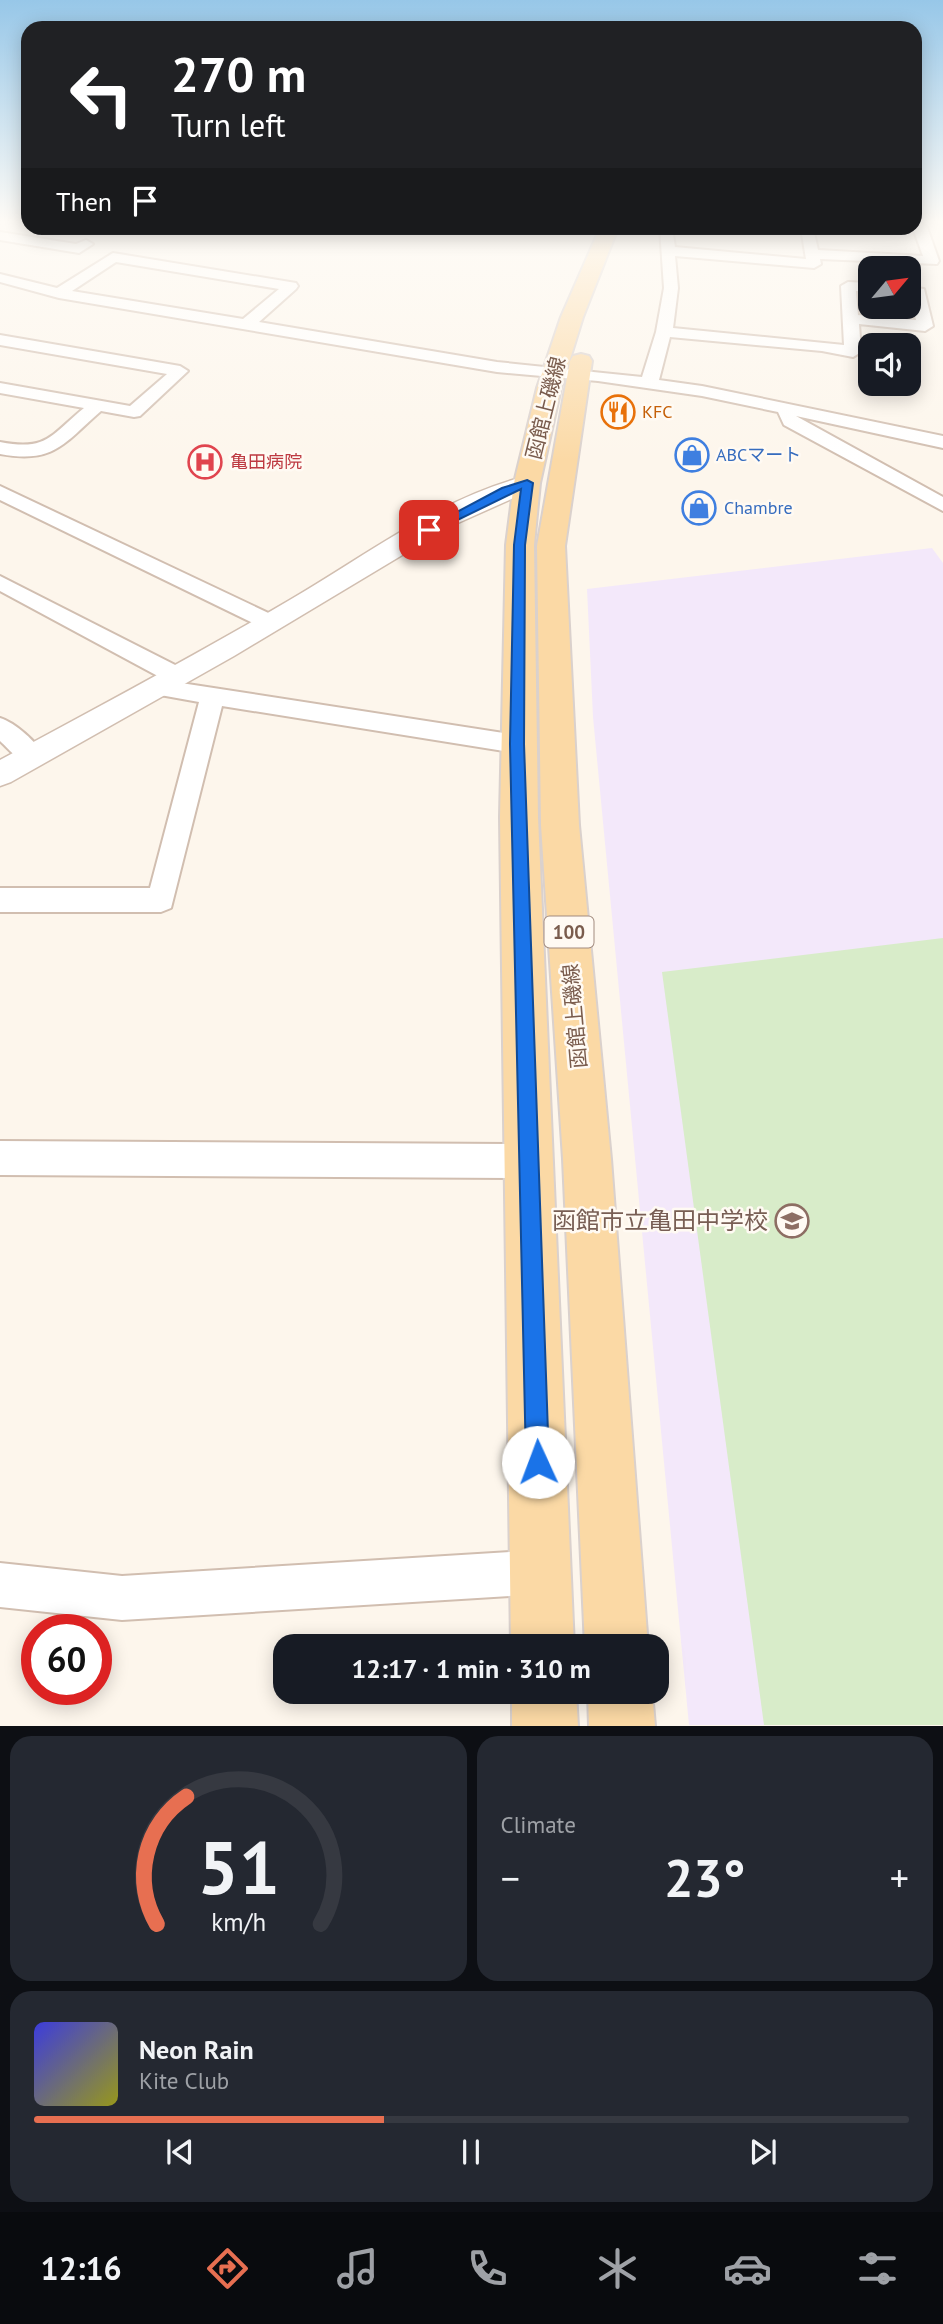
<!DOCTYPE html>
<meta charset="utf-8">
<style>
:root{--surface:#171b24;--page:#242831;--text:#f1f3f6;--muted:#9ea1a6;--line:#363941;--accent:#e76f51}
body{margin:0;font-family:"PT Sans","Noto Sans JP",sans-serif;background:var(--page);color:var(--text);height:100vh;display:flex;flex-direction:column;font-size:26px;white-space:nowrap}
*{box-sizing:border-box;margin:0}
p{font-size:23px;color:var(--muted)}
.icon{flex:none;width:38px;height:38px;fill:none;stroke:currentColor;stroke-width:2;stroke-linecap:round;stroke-linejoin:round}
.map{position:relative;height:1726px;overflow:hidden}
.panel{display:flex;flex-direction:column;gap:10px;padding:10px;background:#0d0f14;flex:1}
.panel>*{flex:none}
.hud{position:absolute;left:21px;top:21px;width:901px;height:214px;border-radius:21px;box-shadow:0 4px 18px #0003;background:#202124;color:#fff;overflow:hidden}
.needle{width:46px;rotate:61deg}
.controls{position:absolute;left:858px;top:256px;display:grid;gap:14px}
.controls a{display:grid;place-items:center;width:63px;height:63px;border-radius:14px;background:var(--surface);box-shadow:0 4px 18px #0003;font-size:35px}
.speed{position:absolute;left:21px;top:1614px;display:flex;gap:14px;font-size:35px;font-weight:700;text-align:center}
.speed>*{display:grid;place-content:center;width:91px;height:91px;border-radius:50%;background:var(--surface);box-shadow:0 4px 18px #0003;line-height:1}
.speed .limit{border:10px solid #d22;background:#fff;color:#111}
.pin{position:absolute;display:grid;place-items:center;width:60px;height:60px;color:#fff;margin:-30px;border-radius:14px;box-shadow:0 4px 10px #0006}
.me{position:absolute;width:77px;margin:-38px;rotate:358deg;stroke-linejoin:round;filter:drop-shadow(0 0 5px #0008)}
.turn{display:flex;align-items:center;gap:24px;height:147px;padding:0 35px;font-size:32px}
.turn .icon{width:91px;height:91px;stroke-width:2.5}
.turn b{display:block;font-size:49px;line-height:60px}
.then{display:flex;align-items:center;height:66px;padding:0 35px;background:#0003;gap:14px;font-size:26px}
.big{font-size:52px;font-weight:700;line-height:1.1}
.panel .tile{flex:1;display:flex;flex-direction:column;justify-content:center;gap:10px;min-width:0;padding:0 24px;border-radius:21px;background:var(--page)}
.panel .dial{align-items:center;gap:0}
.dial svg{height:182px;overflow:visible;fill:none;stroke:var(--line);stroke-width:7;stroke-linecap:round;text-anchor:middle}
.dial text{fill:var(--text);stroke:none}
.song{display:flex;align-items:center;gap:21px}
.cover{width:84px;height:84px;border-radius:10px;background:linear-gradient(135deg,hsl(240 70% 55%),hsl(60 70% 35%))}
.played{height:7px;border-radius:4px;background:linear-gradient(90deg,var(--accent) 40%,var(--line) 40%)}
.keys{display:flex;justify-content:space-around;direction:ltr}
.heat{display:flex;justify-content:space-between;align-items:center;font-size:38px;direction:ltr}
.panel .tiles{flex:1;display:grid;gap:10px;grid-template-columns:1fr 1fr}
.tile:last-child{grid-column:span 2}
.trip{position:absolute;left:273px;top:1634px;width:396px;height:70px;border-radius:21px;background:var(--surface);box-shadow:0 4px 18px #0003;font-weight:700;line-height:70px;text-align:center}
.menu{display:flex;height:112px;justify-content:space-around;align-items:center;background:#090b0e;color:var(--muted)}
.menu .icon{width:49px;height:49px}
.menu .on{color:var(--accent)}
.menu b{font-size:32px;color:var(--text)}
.map>svg:first-child{display:block}
.education{fill:#f3e8fa}
.green{fill:#d8ecc9}
.lines{fill:none;stroke-linecap:round;stroke-linejoin:round}
.minor-casing{stroke:#d1beb0;stroke-width:4}
.tertiary-casing{stroke:#d1beb0;stroke-width:3}
.primary-casing{stroke:#dad1cd;stroke-width:4}
.minor{fill:#fff;fill-rule:evenodd}
.tertiary{fill:#fff;fill-rule:evenodd}
.primary{fill:#fbd9a5;fill-rule:evenodd}
.route{fill:#1a73e8;stroke:#114b97;stroke-width:2}
.labels{text-anchor:middle;stroke-width:5;stroke-linejoin:round;paint-order:stroke}
.far-food-label{font-size:18px;fill:#c56008;stroke:#fffaf3;text-anchor:start}
.far-shop-label{font-size:18px;fill:#366cbe;stroke:#fffaf3;text-anchor:start}
.far-health-label{font-size:18px;fill:#be3a42;stroke:#fffaf3;text-anchor:start}
.shield{fill:#fffaf3;stroke:#a28b7f;stroke-width:2}
.shield-label{font-size:19px;font-weight:bold;fill:#7a5c4d}
.street-label{font-size:21px;fill:#7a5c4d;stroke:#fffaf3}
.near-education-label{font-size:24px;fill:#785e54;stroke:#fffaf3;text-anchor:end}
</style>
<div class="map">
<svg width="943" height="1726" viewBox="0 0 943 1726">
<rect width="100%" height="100%" fill="#fdf6ec"/>
<!-- education -->
<path class="education" d="M932,548L943,563V1725H689L593,717L587,589Z"/>
<!-- green -->
<path class="green" d="M943,938V1725H764L662,972Z"/>
<g class="lines">
<defs>
<g id="minor">
<path d="M920,223L927,227L939,261L937,264L820,259L821,264L814,268L675,256L678,288L673,328L844,345L841,286L848,282L870,283V292L856,291L858,315L916,320L908,287L924,289L933,326L925,331L859,324L861,352L853,357L822,351L670,337L659,380L702,386L943,436V448L796,416L943,497V511L784,425L778,412L702,396L598,381L497,372L59,298L0,282V274L57,288L113,253L296,283L298,286L296,289L259,322L497,362L642,377L656,332L664,288L660,228H672L675,247L806,259L801,228H813L818,250L923,256L913,228ZM116,262L279,289L243,319L72,291Z"/>
<path d="M0,232L76,244L86,240L93,244L79,253L0,240Z"/>
<path d="M0,335L180,366L188,371L140,416L134,417L101,411C63,444 54,464 0,454V442C47,451 50,436 84,408L0,393V383L130,406L167,374L0,345Z"/>
<path d="M0,486L279,618L282,623L279,628H263L0,500Z"/>
<path d="M0,576L185,670L189,676L181,683L517,735L526,738L530,744L526,750L517,753L222,706L171,908L161,912H0V888H150L199,702L149,693L145,687L149,681H167L0,591Z"/>
<path d="M0,718C16,723 36,742 45,756L41,762C23,768 13,753 0,741Z"/>
<path d="M0,1141L528,1144L540,1149L545,1161L540,1173L528,1178L0,1175Z"/>
<path d="M541,1550L557,1556L563,1572L557,1588L541,1594L122,1620L0,1607V1563L122,1576Z"/>
</g>
<path id="tertiary" d="M527,476L536,478L539,483L536,488L449,527L234,656L11,782L0,786V760C97,708 194,656 288,601C364,557 441,497 527,476Z"/>
<g id="primary">
<path d="M600,228H618L583,317L561,388L540,483L534,545L538,817L574,1647H511L500,817L506,545L514,483L537,388L561,317Z"/>
<path d="M581,354L589,356L592,361L565,546L579,825L611,1159L648,1647H585L563,1159L541,825L537,546L570,361L573,356Z"/>
<path d="M512,1692H576L578,1726H512Z"/>
<path d="M588,1692H652L655,1726H589Z"/>
</g>
</defs>
<!-- minor casing -->
<use href="#minor" class="minor-casing"/>
<!-- tertiary casing -->
<use href="#tertiary" class="tertiary-casing"/>
<!-- primary casing -->
<use href="#primary" class="primary-casing"/>
<!-- minor -->
<use href="#minor" class="minor"/>
<!-- tertiary -->
<use href="#tertiary" class="tertiary"/>
<!-- primary -->
<use href="#primary" class="primary"/>
</g>
<!-- sky -->
<linearGradient id="sky" x2="0" y2="1"><stop stop-color="#97c7e8"/><stop offset="0.48" stop-color="#fefbf6"/><stop offset="1" stop-color="#fefbf6" stop-opacity="0"/></linearGradient>
<rect width="943" height="461" fill="url(#sky)"/>
<!-- route -->
<path class="route" d="M527,480L533,483L525,545L524,744L549,1462L546,1471L538,1474L529,1471L526,1462L510,744L514,545L521,489L433,532L423,530L502,488Z"/>
<!-- icons -->
<defs>
<symbol id="restaurant-ring" viewBox="-11 -11 22 22"><circle r="9.5" fill="#fffaf3" stroke="#e8710a" stroke-width="1.5"/><path d="M-5-6h1v4h1v-4h1v4h1v-4h1v5L-1.5 .5V6h-2V.5L-5-1ZM5-6V6H3V1.5H1.5Q1.5-4 5-6Z" fill="#e8710a"/></symbol>
<symbol id="shop-ring" viewBox="-11 -11 22 22"><circle r="9.5" fill="#fffaf3" stroke="#3f7fe0" stroke-width="1.5"/><path d="M-5-2.5h2.3a2.7 3.5 0 0 1 5.4 0H5L5.5 6h-11ZM-1.5-2.5h3a1.5 2.3 0 0 0-3 0Z" fill="#3f7fe0"/></symbol>
<symbol id="hospital-ring" viewBox="-11 -11 22 22"><circle r="9.5" fill="#fffaf3" stroke="#e0444e" stroke-width="1.5"/><path d="M-5-5h3v3.5h4V-5h3V5h-3V1.5h-4V5h-3Z" fill="#e0444e"/></symbol>
<symbol id="school-ring" viewBox="-11 -11 22 22"><circle r="9.5" fill="#fffaf3" stroke="#8d6e63" stroke-width="1.5"/><path d="M0-5L7-2L0 1L-7-2ZM-4 1L0 2.5L4 1V4Q0 6-4 4Z" fill="#8d6e63"/></symbol>
</defs>
<g fill-rule="evenodd">
<use href="#restaurant-ring" x="599" y="393" width="38" height="38"/>
<use href="#shop-ring" x="673" y="436" width="38" height="38"/>
<use href="#hospital-ring" x="186" y="443" width="38" height="38"/>
<use href="#shop-ring" x="680" y="489" width="38" height="38"/>
<use href="#school-ring" x="773" y="1202" width="38" height="38"/>
</g>
<g class="labels">
<!-- far-food labels -->
<g class="far-food-label">
<text x="642" y="418">KFC</text>
</g>
<!-- far-shop labels -->
<g class="far-shop-label">
<text x="716" y="461">ABCマート</text>
<text x="724" y="514">Chambre</text>
</g>
<!-- far-health labels -->
<g class="far-health-label">
<text x="230" y="468">亀田病院</text>
</g>
<!-- shield labels -->
<rect class="shield" x="544.5" y="916.5" width="49" height="31" rx="5"/>
<g class="shield-label">
<text x="569" y="939">100</text>
</g>
<!-- street labels -->
<g class="street-label">
<text transform="translate(546 408) rotate(-76)" y="7">函館上磯線</text>
<text transform="translate(575 1016) rotate(-95)" y="7">函館上磯線</text>
</g>
<!-- near-education labels -->
<g class="near-education-label">
<text x="768" y="1229">函館市立亀田中学校</text>
</g>
</g>
</svg>
<div class="controls">
<a><svg class="needle" viewBox="-14 -14 28 28"><path d="M0-13l5 13h-10z" fill="#e53935"/><path d="M0 13l5-13h-10z" fill="#9ea1a6"/></svg></a>
<a><svg class="icon" aria-label="sound" viewBox="0 0 24 24"><path d="M4 9h4l5-4v14l-5-4H4zM17 9q2 3 0 6"/></svg></a>
</div>
<div class="speed"><div class="limit">60</div></div>
<div class="pin" style="left:429px;top:530px;background:#d93025"><svg class="icon" aria-label="arrive" viewBox="0 0 24 24"><path d="M6 21V4h12l-3 4 3 4H6"/></svg></div>
<svg class="me" style="left:538px;top:1462px" viewBox="-20 -20 40 40"><circle r="19" fill="#fff"/><path d="M0-13L10 11 0 6-10 11z" fill="#1a73e8"/></svg>
<div class="trip">12:17 · 1 min · 310 m</div>
<div class="hud">
<div class="turn"><svg class="icon" aria-label="left" viewBox="0 0 24 24"><path d="M17 20v-9H6M10 6l-5 5 5 5"/></svg><div><b>270 m</b>Turn left</div></div>
<div class="then">Then<svg class="icon" aria-label="arrive" viewBox="0 0 24 24"><path d="M6 21V4h12l-3 4 3 4H6"/></svg></div>
</div>
</div>
<section class="panel">
<div class="tiles">
<div class="tile dial"><svg viewBox="0 0 100 80">
<path d="M14 69A42 42 0 1 1 86 69"/>
<path d="M14 69A42 42 0 0 1 27 13" stroke="#e76f51"/>
<text x="50" y="56" font-size="32" font-weight="700">51</text>
<text x="50" y="72" font-size="11">km/h</text>
</svg></div>
<div class="tile"><p>Climate</p>
<div class="heat"><a>−</a><b class="big">23°</b><a>+</a></div>
</div>
<div class="tile">
<div class="song"><i class="cover"></i><div><b>Neon Rain</b><p>Kite Club</p></div></div>
<div class="played"></div>
<div class="keys"><svg class="icon" aria-label="previous" viewBox="0 0 24 24"><path d="M18 5L8 12l10 7zM5 5v14"/></svg><svg class="icon" aria-label="pause" viewBox="0 0 24 24"><path d="M8 5v14M16 5v14"/></svg><svg class="icon" aria-label="next" viewBox="0 0 24 24"><path d="M6 5l10 7-10 7zM19 5v14"/></svg></div>
</div>
</div>
</section>
<nav class="menu">
<b>12:16</b>
<svg class="icon on" aria-label="directions" viewBox="0 0 24 24"><path d="M12 3l9 9-9 9-9-9zM9 14v-3h6M13 9l2 2-2 2"/></svg>
<svg class="icon" aria-label="music" viewBox="0 0 24 24"><path d="M9 18V5l10-2v13"/><circle cx="6" cy="18" r="3"/><circle cx="16" cy="16" r="3"/></svg>
<svg class="icon" aria-label="phone" viewBox="0 0 24 24"><path d="M5 4h4l2 5-3 2q2 4 5 5l2-3 5 2v4C11 20 4 13 5 4z"/></svg>
<svg class="icon" aria-label="climate" viewBox="0 0 24 24"><path d="M12 3v18M4 7l16 10M4 17L20 7"/></svg>
<svg class="icon" aria-label="car" viewBox="0 0 24 24"><path d="M5 17H2v-5l4-1 3-4h7l3 4 3 1v5h-3M9 17h6M6 11h13"/><circle cx="7" cy="17" r="2"/><circle cx="17" cy="17" r="2"/></svg>
<svg class="icon" aria-label="filters" viewBox="0 0 24 24"><path d="M4 7h16M4 17h16"/><circle cx="9" cy="7" r="2"/><circle cx="15" cy="17" r="2"/></svg>
</nav>
